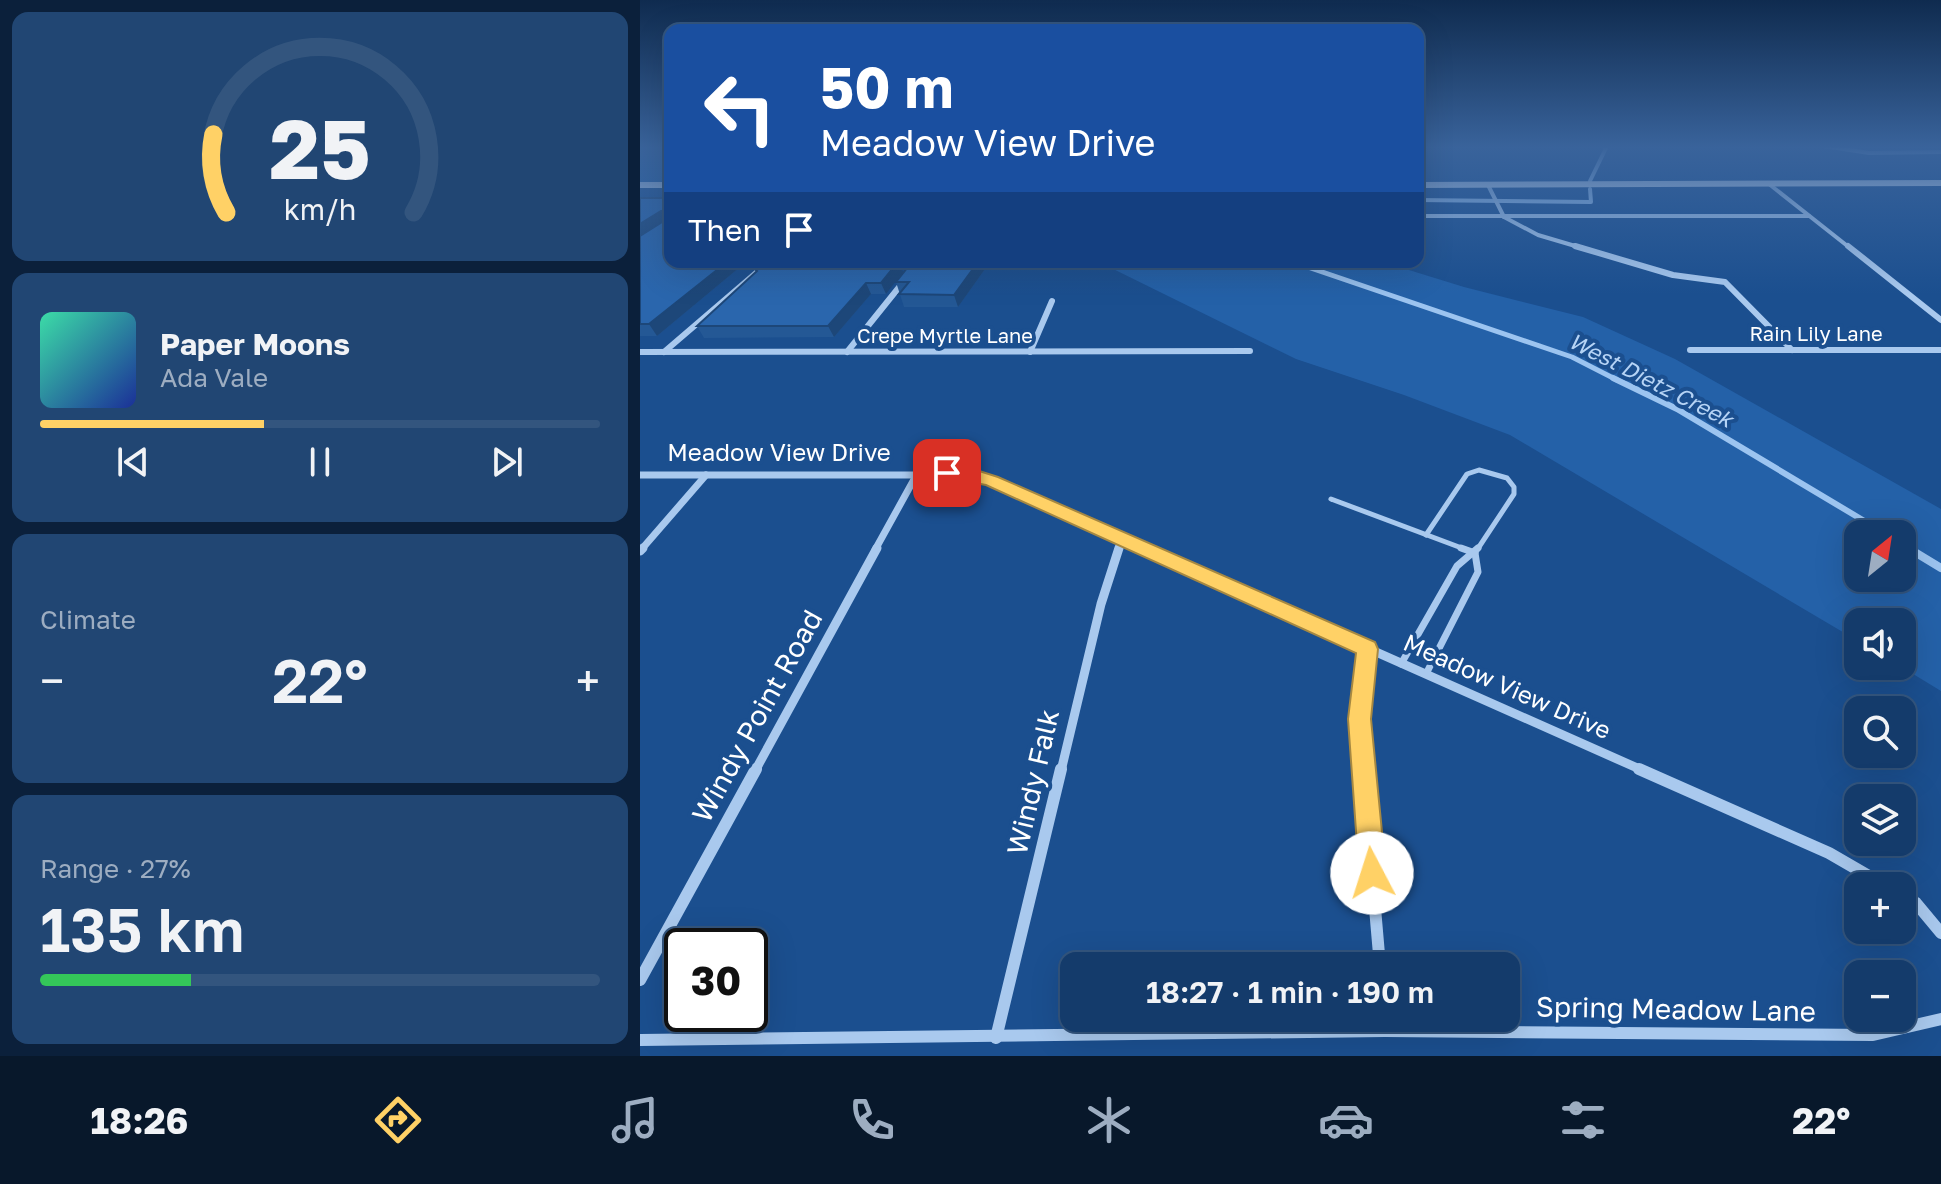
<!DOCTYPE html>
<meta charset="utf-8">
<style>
:root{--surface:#143b6b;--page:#214673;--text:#f1f3f6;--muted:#9dadc1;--line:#33557e;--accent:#ffd166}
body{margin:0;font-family:"Golos Text",sans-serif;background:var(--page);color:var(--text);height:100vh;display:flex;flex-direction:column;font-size:30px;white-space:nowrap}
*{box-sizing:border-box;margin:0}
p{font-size:26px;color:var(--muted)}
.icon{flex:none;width:44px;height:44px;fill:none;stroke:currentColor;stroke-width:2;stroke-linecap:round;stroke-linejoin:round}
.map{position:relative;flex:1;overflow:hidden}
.details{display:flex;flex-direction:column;gap:12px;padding:12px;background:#0b203b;width:640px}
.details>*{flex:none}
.guide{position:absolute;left:24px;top:24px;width:760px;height:244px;border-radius:16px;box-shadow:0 8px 32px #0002,0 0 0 2px var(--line);background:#1a4fa0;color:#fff;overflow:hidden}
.needle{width:52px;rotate:30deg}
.fabs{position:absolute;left:1204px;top:520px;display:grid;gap:16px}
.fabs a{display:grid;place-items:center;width:72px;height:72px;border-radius:16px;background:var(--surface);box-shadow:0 8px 32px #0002,0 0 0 2px var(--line);font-size:40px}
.speed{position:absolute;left:24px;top:928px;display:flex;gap:16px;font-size:40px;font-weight:700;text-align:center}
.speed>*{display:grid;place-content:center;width:104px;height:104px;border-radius:50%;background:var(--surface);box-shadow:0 8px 32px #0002,0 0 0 2px var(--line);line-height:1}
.speed .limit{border:4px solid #111;border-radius:12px;background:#fff;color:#111}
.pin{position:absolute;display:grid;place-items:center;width:68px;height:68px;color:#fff;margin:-34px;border-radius:16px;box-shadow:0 4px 12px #0006}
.me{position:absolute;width:88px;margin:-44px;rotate:355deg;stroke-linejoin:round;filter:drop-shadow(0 0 6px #0008)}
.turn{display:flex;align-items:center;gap:28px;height:168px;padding:0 24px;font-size:36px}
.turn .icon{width:104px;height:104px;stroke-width:2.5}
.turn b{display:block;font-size:56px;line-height:68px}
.then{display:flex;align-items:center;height:76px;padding:0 24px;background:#0003;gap:16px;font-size:30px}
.big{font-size:60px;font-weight:600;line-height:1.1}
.details .tile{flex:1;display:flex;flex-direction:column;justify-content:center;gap:12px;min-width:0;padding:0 28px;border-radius:16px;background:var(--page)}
.details .dial{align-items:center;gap:0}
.dial svg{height:208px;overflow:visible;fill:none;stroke:var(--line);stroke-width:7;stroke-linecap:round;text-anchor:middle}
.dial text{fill:var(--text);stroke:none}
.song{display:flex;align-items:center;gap:24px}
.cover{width:96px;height:96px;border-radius:12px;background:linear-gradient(135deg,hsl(160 70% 55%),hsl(230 70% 35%))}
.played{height:8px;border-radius:4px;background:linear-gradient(90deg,var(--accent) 40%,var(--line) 40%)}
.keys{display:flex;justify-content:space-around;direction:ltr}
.heat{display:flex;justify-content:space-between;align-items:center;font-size:44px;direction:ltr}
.charge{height:12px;border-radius:6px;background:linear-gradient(90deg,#34c759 27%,var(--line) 0)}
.trip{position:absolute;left:420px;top:952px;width:460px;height:80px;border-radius:16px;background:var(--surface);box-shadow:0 8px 32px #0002,0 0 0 2px var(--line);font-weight:600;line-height:80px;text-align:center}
.tabs{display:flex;height:128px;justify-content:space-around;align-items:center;background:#08182b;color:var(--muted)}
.tabs .icon{width:56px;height:56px}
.tabs .on{color:var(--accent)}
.tabs b{font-size:36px;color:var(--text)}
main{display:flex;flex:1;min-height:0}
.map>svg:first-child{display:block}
.green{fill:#2461a8;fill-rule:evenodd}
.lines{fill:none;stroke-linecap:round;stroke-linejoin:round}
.stream-far3{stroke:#9cc4f0;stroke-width:4}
.stream-far2{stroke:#9cc4f0;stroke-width:5}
.stream-far1{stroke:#9cc4f0;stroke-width:6}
.stream{stroke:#9cc4f0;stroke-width:8}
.lane-far1{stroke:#a9c9ee;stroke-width:5}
.lane{stroke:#a9c9ee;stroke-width:7}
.street-far4{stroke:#a9c9ee;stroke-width:4}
.street-far3{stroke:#a9c9ee;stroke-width:6}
.street-far2{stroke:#a9c9ee;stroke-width:7}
.street-far1{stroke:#a9c9ee;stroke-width:9}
.street{stroke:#a9c9ee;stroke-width:12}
.secondary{fill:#d6e6fa;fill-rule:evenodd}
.wall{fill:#245895}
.shaded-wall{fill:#1d4779}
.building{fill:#2a66ad;stroke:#1d4779;stroke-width:2}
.route{fill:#ffd166;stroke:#a68842;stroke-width:2}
.labels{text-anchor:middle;stroke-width:8;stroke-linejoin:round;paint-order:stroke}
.far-street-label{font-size:20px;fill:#fff;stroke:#1b4f8f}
.far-water-label{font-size:22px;font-style:italic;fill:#b5d3f5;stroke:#1b4f8f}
.street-label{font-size:24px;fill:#fff;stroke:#1b4f8f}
.near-street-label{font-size:28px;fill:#fff;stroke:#1b4f8f}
</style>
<main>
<section class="details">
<div class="tile dial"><svg viewBox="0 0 100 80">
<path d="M14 69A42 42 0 1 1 86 69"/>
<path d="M14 69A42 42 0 0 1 9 39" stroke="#ffd166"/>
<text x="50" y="56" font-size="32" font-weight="700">25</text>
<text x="50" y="72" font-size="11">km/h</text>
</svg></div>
<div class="tile">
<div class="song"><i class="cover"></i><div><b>Paper Moons</b><p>Ada Vale</p></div></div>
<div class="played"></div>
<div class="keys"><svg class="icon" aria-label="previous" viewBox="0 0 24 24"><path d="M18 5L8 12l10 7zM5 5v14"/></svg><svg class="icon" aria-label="pause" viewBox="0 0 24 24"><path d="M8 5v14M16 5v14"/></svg><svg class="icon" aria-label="next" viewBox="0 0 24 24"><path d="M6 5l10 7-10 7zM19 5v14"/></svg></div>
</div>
<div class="tile"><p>Climate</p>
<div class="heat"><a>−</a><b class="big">22°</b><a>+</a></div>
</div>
<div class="tile"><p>Range · 27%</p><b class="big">135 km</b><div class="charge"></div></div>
</section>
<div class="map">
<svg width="1301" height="1056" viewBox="0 0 1301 1056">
<rect width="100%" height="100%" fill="#1b4f8f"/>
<!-- green -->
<g class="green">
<rect x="0" y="146" width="30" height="36"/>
<path d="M459,262H743L824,287L943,317L1035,359L1301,509V691L1260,666L1262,622H1218V641L870,435L764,395L656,359ZM1218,534H1262V578H1218Z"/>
</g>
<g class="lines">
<!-- stream-far3 -->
<g class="stream-far3">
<path d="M950,181L967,146"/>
<path d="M778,200L951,202L950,189"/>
</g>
<!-- stream-far2 -->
<path class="stream-far2" d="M653,262L932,357L977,380"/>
<!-- stream-far1 -->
<g class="stream-far1">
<path d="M973,378L1037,409L1246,534"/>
<path d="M1262,544L1272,550"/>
</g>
<!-- stream -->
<path class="stream" d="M1268,548L1301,568"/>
<!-- lane-far1 -->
<g class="lane-far1">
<path d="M691,499L827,550"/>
<path d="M786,535L827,474L839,470L867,478L874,487V494L837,550"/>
</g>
<!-- lane -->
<g class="lane">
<path d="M821,548L835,553"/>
<path d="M761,664L817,566L838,548"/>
<path d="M786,674L838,572L835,553"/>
</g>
<!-- street-far4 -->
<g class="street-far4">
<path d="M1184,146L1229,153L1301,152"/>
<path d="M1129,184L1210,248"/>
<path d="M848,185L864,217"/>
<path d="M778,216H1169"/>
<path d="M864,217L898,235L942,248"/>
</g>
<!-- street-far3 -->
<g class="street-far3">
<path d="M935,246L1033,275L1085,282L1152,350"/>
<path d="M1208,246L1301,320"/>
<path d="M1050,350H1301"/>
<path d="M0,352L610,351"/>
<path d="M24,352L129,262"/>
<path d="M207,352L264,281"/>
<path d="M390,352L412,301"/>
</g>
<!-- street-far2 -->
<g class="street-far2">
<path d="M0,475H333L507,550"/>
<path d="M1,550L66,475"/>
<path d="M235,550L277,474"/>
<path d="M478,550L482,539"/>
</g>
<!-- street-far1 -->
<g class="street-far1">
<path d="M502,548L1004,771"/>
<path d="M0,551L3,548"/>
<path d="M115,771L237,548"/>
<path d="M421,771L461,604L479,548"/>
<path d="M723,771L719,719L727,649"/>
</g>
<!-- street -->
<g class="street">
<path d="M723,769L740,966"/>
<path d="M999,769L1189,853L1246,886"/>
<path d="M1262,895L1276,903L1301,933"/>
<path d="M0,980L116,769"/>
<path d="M356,1038L421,769"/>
<path d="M0,1040L745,1031L1233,1035L1301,1019"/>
</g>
<!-- secondary -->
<g class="secondary">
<path d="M1301,180V186L778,188V182Z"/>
<rect x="0" y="182" width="30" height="6"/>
</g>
</g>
<!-- wall -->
<g class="wall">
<path d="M0,198H28L30,262H259L246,294H231L194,337L64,338L57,326L116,272L114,267L112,269L106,262L17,336H0Z"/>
<path d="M350,262L318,307H264L256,282Z"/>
</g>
<!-- shaded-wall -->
<g class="shaded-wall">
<path d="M21,211L27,221L0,239V224Z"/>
<path d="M87,262H106L17,336L9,324Z"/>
<path d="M108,262H121L112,269Z"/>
<path d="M259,262L263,272L246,294L241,283Z"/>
<path d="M338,262H350L318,307L314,295Z"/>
<path d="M226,283L231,294L194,337L188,326Z"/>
</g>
<!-- building -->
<g class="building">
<path d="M30,197V262H87L9,324H0V236L27,219L28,211H21L0,224V198H28Z"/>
<path d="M119,262H258L241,283H226L188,326H57L117,271L113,267Z"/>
<path d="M272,262H338L314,295L259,294L269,282H256Z"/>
</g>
<!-- sky -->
<linearGradient id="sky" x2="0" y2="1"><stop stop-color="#0f2b4f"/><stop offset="0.5" stop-color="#39639b"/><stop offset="1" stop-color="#39639b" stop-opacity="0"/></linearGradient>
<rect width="1301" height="294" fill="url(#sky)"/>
<!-- route -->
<path class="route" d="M307,468L333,469L358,477L735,642L738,649L731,719L746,873L742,883L732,887L723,883L719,873L708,719L716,653L346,485L301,477L299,473L301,469Z"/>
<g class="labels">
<!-- far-street labels -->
<g class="far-street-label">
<text x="1176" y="341">Rain Lily Lane</text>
<text x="305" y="343">Crepe Myrtle Lane</text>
</g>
<!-- far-water labels -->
<g class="far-water-label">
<text transform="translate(1011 380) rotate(27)" y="8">West Dietz Creek</text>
</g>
<!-- street labels -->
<g class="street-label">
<text x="139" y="461">Meadow View Drive</text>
<text transform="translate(867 687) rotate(24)" y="8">Meadow View Drive</text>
</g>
<!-- near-street labels -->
<g class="near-street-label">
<text transform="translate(117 716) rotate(-61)" y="10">Windy Point Road</text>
<text transform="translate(393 782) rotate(-77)" y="10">Windy Falk</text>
<text transform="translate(1036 1009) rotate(1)" y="10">Spring Meadow Lane</text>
</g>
</g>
</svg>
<div class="fabs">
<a><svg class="needle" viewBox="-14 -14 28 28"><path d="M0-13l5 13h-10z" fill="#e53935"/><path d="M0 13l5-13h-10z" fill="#9dadc1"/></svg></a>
<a><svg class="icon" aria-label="sound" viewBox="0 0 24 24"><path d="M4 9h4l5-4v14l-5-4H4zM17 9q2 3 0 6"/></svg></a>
<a><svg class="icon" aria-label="search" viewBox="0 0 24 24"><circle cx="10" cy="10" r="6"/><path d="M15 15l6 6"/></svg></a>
<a><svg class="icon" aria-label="layers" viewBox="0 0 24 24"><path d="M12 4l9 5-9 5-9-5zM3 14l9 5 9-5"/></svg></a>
<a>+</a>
<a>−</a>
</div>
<div class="speed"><div class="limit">30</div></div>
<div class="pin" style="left:307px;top:473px;background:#d93025"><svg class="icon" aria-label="arrive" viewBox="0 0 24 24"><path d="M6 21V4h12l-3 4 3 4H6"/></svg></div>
<svg class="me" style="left:732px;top:873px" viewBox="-20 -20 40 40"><circle r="19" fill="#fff"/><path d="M0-13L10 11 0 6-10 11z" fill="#ffd166"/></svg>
<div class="trip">18:27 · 1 min · 190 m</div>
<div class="guide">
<div class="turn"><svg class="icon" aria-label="left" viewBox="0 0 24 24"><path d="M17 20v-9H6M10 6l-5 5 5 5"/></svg><div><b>50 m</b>Meadow View Drive</div></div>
<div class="then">Then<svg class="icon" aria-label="arrive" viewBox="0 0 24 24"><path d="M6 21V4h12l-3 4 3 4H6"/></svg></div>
</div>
</div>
</main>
<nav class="tabs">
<b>18:26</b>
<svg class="icon on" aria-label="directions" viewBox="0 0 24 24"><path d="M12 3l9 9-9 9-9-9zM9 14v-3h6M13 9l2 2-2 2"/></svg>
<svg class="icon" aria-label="music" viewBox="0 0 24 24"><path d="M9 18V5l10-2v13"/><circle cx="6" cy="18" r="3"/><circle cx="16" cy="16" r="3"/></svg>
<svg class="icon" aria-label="phone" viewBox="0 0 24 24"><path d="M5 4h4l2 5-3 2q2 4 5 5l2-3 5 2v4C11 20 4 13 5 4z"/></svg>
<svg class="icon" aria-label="climate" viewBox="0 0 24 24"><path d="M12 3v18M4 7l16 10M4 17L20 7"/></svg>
<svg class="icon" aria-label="car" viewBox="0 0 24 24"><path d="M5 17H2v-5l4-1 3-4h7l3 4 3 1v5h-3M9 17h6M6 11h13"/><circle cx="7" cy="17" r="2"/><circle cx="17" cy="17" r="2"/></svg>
<svg class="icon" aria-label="filters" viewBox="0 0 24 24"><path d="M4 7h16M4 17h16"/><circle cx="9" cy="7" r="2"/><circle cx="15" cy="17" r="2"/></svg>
<b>22°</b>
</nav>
